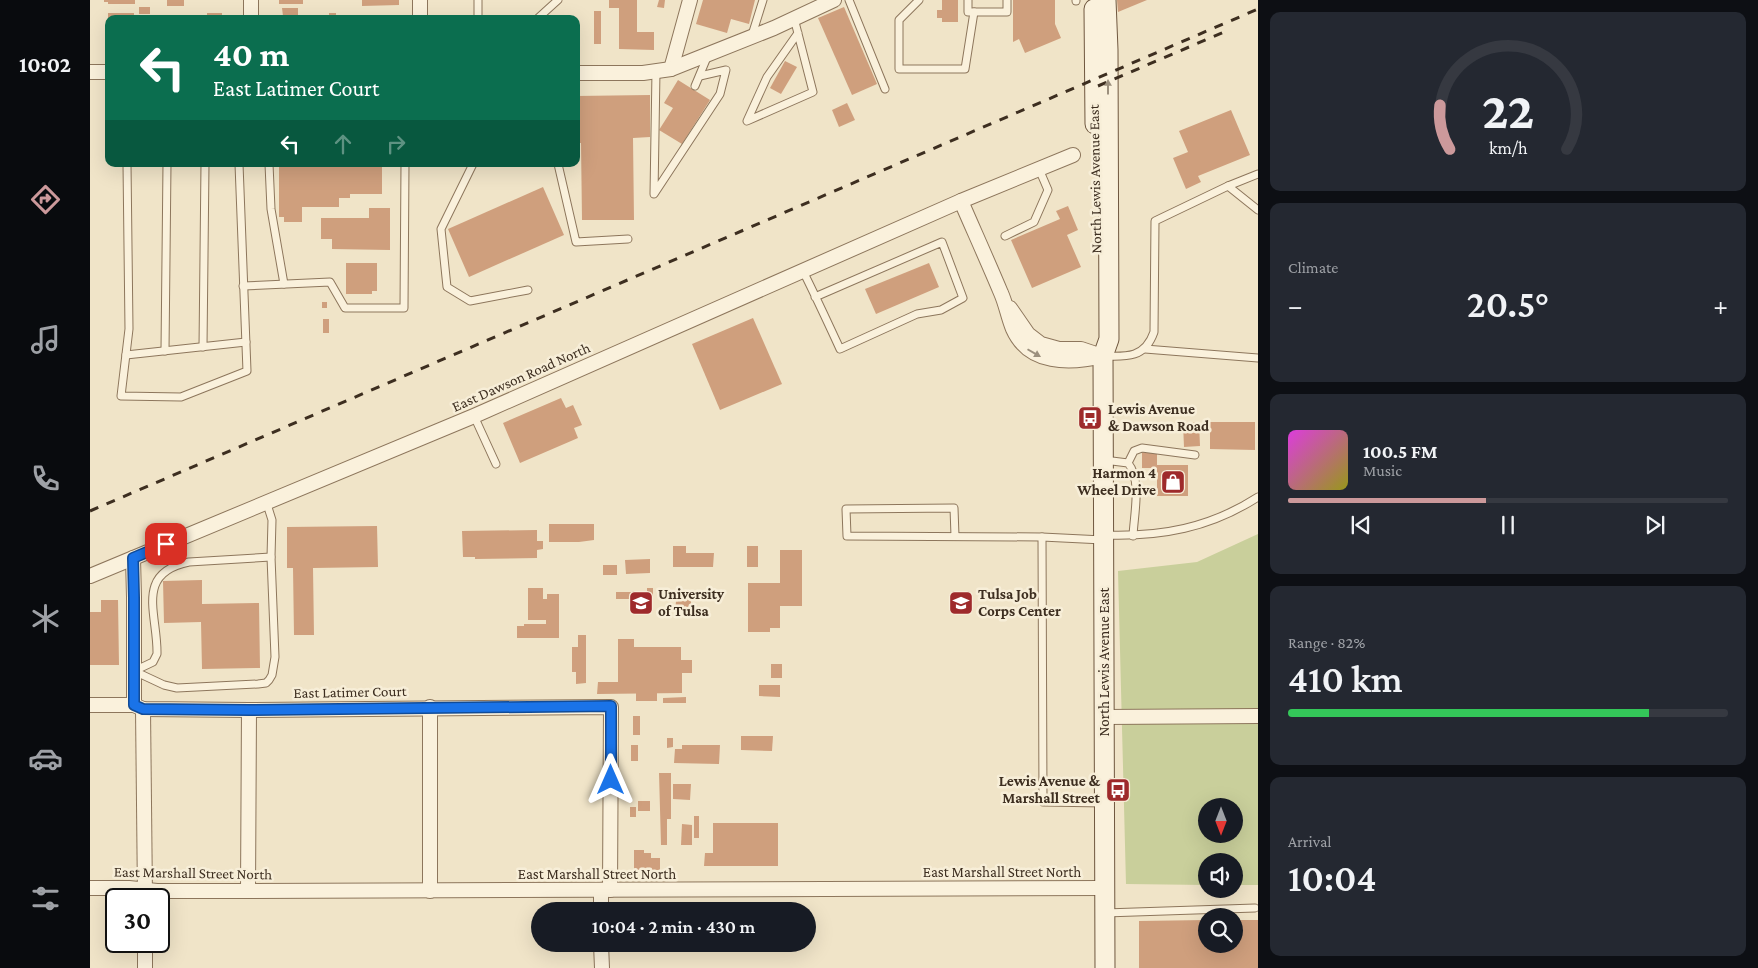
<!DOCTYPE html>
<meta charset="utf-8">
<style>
:root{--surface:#171b24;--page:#242831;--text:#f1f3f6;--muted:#9ea1a6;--line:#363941;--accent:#cc999b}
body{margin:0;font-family:"Crimson Pro",serif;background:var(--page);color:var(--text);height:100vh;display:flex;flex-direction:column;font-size:19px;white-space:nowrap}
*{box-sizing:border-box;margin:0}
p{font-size:16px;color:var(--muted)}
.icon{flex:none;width:28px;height:28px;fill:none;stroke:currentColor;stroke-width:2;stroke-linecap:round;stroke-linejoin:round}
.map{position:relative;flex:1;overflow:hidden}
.drawer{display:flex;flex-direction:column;gap:12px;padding:12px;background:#0d0f14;width:500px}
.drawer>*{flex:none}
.guide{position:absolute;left:15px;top:15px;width:475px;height:152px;border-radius:10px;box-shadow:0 5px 20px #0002;background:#0b6e4f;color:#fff;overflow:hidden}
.needle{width:32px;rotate:180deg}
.controls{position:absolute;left:1108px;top:798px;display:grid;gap:10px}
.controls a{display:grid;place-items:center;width:45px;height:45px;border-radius:50%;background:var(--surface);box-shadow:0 5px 20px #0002;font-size:25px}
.speed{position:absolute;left:15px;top:888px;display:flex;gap:10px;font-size:25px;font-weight:700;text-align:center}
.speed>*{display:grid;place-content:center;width:65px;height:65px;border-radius:50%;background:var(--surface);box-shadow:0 5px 20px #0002;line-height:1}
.speed .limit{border:2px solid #111;border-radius:8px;background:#fff;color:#111}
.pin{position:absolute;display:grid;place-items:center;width:42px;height:42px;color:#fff;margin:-21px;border-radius:10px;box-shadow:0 2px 8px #0006}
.me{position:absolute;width:55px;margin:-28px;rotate:0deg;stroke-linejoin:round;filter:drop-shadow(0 0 4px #0008)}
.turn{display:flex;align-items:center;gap:18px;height:105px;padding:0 25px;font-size:22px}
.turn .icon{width:65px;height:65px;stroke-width:2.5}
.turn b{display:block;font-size:35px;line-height:42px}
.lanes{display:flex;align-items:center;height:48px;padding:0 25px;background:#0003;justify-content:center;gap:25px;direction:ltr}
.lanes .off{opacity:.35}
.big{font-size:38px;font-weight:600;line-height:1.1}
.drawer .tile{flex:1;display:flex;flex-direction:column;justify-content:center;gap:8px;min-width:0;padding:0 18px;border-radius:10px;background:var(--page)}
.drawer .dial{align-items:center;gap:0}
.dial svg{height:130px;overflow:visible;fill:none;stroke:var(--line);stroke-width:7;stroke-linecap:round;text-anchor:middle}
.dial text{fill:var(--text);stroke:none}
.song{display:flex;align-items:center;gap:15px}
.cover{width:60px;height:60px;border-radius:8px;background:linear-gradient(135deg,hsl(300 70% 55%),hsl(60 70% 35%))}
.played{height:5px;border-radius:2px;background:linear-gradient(90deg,var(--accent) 45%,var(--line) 45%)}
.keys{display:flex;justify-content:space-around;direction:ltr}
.heat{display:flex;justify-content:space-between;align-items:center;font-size:28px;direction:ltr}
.charge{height:8px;border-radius:4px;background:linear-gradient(90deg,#34c759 82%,var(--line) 0)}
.trip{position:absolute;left:441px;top:902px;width:285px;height:50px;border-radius:25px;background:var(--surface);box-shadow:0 5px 20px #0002;font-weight:600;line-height:50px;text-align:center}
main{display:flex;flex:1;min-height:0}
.tab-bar{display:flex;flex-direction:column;width:90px;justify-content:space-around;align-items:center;background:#090b0e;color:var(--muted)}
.tab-bar .icon{width:35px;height:35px}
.tab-bar .selected{color:var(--accent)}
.tab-bar b{font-size:22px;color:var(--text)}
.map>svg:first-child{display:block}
.green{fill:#c9cf9b;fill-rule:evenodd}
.building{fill:#cf9f7d}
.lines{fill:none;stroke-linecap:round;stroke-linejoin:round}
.service-casing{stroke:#8d765c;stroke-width:9}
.minor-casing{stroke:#8d765c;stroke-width:16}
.secondary-casing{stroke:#6f573f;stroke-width:21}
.service{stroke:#faf1dc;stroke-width:7}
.minor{stroke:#faf1dc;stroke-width:14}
.secondary{stroke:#faf1dc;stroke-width:19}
.rail{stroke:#3d2e20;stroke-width:3;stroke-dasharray:9 9;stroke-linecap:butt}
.oneway{fill:#9c907e}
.route-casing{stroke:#114b97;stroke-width:12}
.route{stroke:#1a73e8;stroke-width:9}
.labels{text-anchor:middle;stroke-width:5;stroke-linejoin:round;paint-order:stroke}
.street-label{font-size:15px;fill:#3d2e20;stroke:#f7eed8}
.poi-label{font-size:15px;font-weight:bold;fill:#3d2e20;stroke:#f7eed8;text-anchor:start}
</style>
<main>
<nav class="tab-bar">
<b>10:02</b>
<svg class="icon selected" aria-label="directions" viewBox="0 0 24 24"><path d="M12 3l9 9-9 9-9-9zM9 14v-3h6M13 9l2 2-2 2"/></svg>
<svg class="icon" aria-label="music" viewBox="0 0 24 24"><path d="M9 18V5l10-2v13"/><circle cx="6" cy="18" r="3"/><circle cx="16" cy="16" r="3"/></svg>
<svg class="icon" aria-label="phone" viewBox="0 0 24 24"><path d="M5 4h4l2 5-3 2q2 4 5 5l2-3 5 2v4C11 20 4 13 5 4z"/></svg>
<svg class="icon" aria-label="climate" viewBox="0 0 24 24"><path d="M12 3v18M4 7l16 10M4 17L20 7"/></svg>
<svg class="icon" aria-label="car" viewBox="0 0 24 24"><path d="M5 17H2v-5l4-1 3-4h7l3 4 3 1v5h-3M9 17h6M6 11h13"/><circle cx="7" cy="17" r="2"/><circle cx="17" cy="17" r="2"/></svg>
<svg class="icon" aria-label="filters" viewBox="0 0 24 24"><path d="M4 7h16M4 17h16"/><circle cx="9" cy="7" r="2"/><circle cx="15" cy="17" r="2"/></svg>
</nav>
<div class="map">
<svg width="1168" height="968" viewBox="0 0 1168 968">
<rect width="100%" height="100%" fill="#f0e4c8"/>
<!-- green -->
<path class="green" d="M1168,534V885H1144V861H1116V885L1036,884L1028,571L1107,562ZM1116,806H1144V834H1116Z"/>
<!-- building -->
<g class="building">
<path d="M14,0H45V4H18V2H14Z"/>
<rect x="77" y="0" width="17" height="6"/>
<rect x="189" y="0" width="24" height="4"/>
<path d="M272,0H309V5L272,6Z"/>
<path d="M519,0H547V32H564V50L529,49V8H519Z"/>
<path d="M569,0H575L574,8L567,7Z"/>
<path d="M613,0H665L659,24L641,19L637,33L606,24Z"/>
<path d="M852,0H868V22H852V18H847V10H852Z"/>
<path d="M923,0H965V24L971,38L935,53L929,39L923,42Z"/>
<path d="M1027,0H1057L1028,12Z"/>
<rect x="49" y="7" width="11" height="7"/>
<path d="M754,7L787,84L762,95L728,18Z"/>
<path d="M192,8H208V19H190V16H193Z"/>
<rect x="504" y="11" width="7" height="33"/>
<rect x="18" y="13" width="26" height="6"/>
<rect x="117" y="13" width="15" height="6"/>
<rect x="239" y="13" width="7" height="6"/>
<rect x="16" y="20" width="3" height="10"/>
<path d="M695,61L707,67L691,94L680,88Z"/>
<path d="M588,80L620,100L592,144L569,130L583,108L574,103Z"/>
<path d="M560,95V137L543,138L544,220H492L491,143H486V96Z"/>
<path d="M757,103L765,120L749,127L742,110Z"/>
<path d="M1141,110L1160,155L1108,176L1111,182L1096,189L1083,158L1098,152L1089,131Z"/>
<path d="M189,164H292V194H260V198H249V207H212V222H194V217H189Z"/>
<path d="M453,187L474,235L379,277L358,229Z"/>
<path d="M978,206L988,230L977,235L991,267L942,288L921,240L970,219L966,211Z"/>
<path d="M279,208H300V250L242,249V239H231V218H279Z"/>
<path d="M256,263H287V291H282V294H256Z"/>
<path d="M839,263L849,287L786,314L775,289Z"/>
<rect x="232" y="302" width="5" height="6"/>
<path d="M663,318L692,384L630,410L602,344Z"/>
<rect x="233" y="319" width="6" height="14"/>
<path d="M471,398L476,408L483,405L492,425L484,428L488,438L430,463L413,423Z"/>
<path d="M1109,422L1110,446L1094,447L1093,423Z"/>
<path d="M1120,422H1165V450L1120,449Z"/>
<path d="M1052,452L1067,453V465H1098V496H1067V468H1052Z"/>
<path d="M459,524H504V540L489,542H459Z"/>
<path d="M287,526L288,567L223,568L224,635H204L203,568H197V527Z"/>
<path d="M447,530V541H453V549L447,550V558L385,559V557H373L372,531Z"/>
<path d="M583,546H596V553H624L623,567H583Z"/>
<rect x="657" y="546" width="11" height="21"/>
<path d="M690,550H712V606H690V628H680V632H658V583H690Z"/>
<path d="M560,559V573L536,574L535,560Z"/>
<rect x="513" y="565" width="14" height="10"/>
<path d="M112,580V604L169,603L170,668L112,669L111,622L74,623L73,581Z"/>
<path d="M438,588H453V599H457V594H469V638H427V626H434V624H456V620H438Z"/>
<path d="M557,588H563V603H552V593L557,592Z"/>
<path d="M587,591H597V597H601V612H585Z"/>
<rect x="526" y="592" width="16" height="7"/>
<path d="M11,600H28L29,665H0V612H11Z"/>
<path d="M488,635H496V683L486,684V672H482V647H488Z"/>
<path d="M528,639H544V647H591V660H602V673H592V693L507,694L508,682H528Z"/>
<rect x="681" y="664" width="11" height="14"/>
<path d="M669,685H690V697L669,696Z"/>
<rect x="546" y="693" width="21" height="8"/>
<path d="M596,697V703H573V698Z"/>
<rect x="543" y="716" width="7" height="19"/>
<path d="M651,736H683L682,751L651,750Z"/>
<path d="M577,738H583V747L577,748Z"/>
<rect x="541" y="745" width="7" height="16"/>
<path d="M592,745H630L629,764L584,763L585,749H592Z"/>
<path d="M569,773H581V819H577V845H571Z"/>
<path d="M583,784H601L600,800L583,799Z"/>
<rect x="548" y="801" width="12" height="10"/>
<rect x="540" y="807" width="6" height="10"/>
<rect x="604" y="816" width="5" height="22"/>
<path d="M623,823H688V866H614L615,853H623Z"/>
<path d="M592,824L602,825V845H591Z"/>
<path d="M544,850H554V853H561V858H570V870H544Z"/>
<path d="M1116,920V944H1144V920H1168V968H1049V921Z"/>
</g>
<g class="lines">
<defs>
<g id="service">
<path d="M388,0V19"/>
<path d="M759,0L795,89"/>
<path d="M829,0L809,20V69H875L884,12"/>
<path d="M878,0V12H917V0"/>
<path d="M986,0V1"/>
<path d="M704,18L723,92L657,121L677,77L708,33"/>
<path d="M447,19L468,0"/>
<path d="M662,35L673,0"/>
<path d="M566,71L564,194L630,94L636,70L610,76"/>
<path d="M605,86L618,55"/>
<path d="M37,164L39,329L31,396L91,397L157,371L149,164"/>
<path d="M179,164L181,209L194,284"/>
<path d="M383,164L351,229L357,287L380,301L438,290"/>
<path d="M468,164L486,242L538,239"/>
<path d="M1138,186L1168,210"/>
<path d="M915,236L944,222L958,190L949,169"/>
<path d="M713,271C726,297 738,323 750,349L827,314L851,310L873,298L852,242L725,297"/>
<path d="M153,286L240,282L255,308H314L315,164"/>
<path d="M113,347L115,164"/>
<path d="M1055,349L1168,358"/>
<path d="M75,351L77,164"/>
<path d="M36,355L156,342"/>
<path d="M1013,356C1037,357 1055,358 1064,332L1065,221L1138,186L1168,174"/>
<path d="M384,416L406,464"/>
<path d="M1014,460L1038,463C1052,480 1044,514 1043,536"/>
<path d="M1038,463L1044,451L1052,448L1105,455"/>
<path d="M1014,535C1071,537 1120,528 1168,497"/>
<path d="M865,536L864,508L756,509L757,536L952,537"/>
<path d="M1013,540L952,537L953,802L1014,803"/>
<path d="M44,671L74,685L87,688L168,684L176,683L179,680L182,675L185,657L181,557L182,520L176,501"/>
<path d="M44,671L63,662L67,654C68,615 44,573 99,562L181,557"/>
<path d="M1015,913L1165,908"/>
</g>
<g id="minor">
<path d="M161,0V19"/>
<path d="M330,0V19"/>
<path d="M581,69L600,0"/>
<path d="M0,72H19"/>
<path d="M486,73H553L581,69L684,28L744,0"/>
<path d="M871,201C884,231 898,262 911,293C916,304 918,317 923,329C939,365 980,364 1013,356"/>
<path d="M920,308L938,334L951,344L969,349H991L1012,356"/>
<path d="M43,558L44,597V705"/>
<path d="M0,576L384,416L871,201L983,155"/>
<path d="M0,705H44L53,709L159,710L521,707L520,890"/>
<path d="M340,707V891"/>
<path d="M53,709L55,898"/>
<path d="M1014,717L1168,716"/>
<path d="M0,888H39L67,891H158L1014,888"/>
<path d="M511,890V911"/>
<path d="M158,891L159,710"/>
<path d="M55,941V968"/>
<path d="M511,944L512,968"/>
</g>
<g id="secondary">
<path d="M1004,9L1005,124"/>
<path d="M1015,968L1013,356L1019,339L1018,50L1016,0"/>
</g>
</defs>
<!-- service casing -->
<use href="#service" class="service-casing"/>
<!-- minor casing -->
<use href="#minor" class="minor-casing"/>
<!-- secondary casing -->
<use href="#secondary" class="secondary-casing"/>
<!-- service -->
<use href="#service" class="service"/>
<!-- minor -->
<use href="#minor" class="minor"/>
<!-- secondary -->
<use href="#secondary" class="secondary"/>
<!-- rail -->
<g class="rail">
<path d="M1008,86L1134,32"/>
<path d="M0,511L1168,9"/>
</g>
</g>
<!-- one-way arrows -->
<defs><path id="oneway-solid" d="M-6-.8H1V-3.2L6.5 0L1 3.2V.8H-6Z" transform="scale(1.25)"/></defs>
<g class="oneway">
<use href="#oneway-solid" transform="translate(1018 87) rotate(-90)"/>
<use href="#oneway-solid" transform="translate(944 353) rotate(30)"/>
</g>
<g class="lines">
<defs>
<path id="route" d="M76,544L43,558L44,598V705L53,709L159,710L521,706V780"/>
</defs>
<!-- route casing -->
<use href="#route" class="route-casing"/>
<!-- route -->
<use href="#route" class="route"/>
</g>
<!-- icons -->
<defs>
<symbol id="bus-square" viewBox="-11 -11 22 22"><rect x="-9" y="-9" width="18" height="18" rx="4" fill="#9e2a2b" stroke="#f7eed8"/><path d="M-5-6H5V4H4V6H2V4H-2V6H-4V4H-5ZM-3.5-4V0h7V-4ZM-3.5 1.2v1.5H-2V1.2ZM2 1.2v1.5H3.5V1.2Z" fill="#fff"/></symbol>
<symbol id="shop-square" viewBox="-11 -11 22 22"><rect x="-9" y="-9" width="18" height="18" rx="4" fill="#9e2a2b" stroke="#f7eed8"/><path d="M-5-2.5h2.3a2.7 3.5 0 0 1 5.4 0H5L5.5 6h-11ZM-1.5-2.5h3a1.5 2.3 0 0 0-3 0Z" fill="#fff"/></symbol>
<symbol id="university-square" viewBox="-11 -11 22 22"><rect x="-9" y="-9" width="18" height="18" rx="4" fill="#9e2a2b" stroke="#f7eed8"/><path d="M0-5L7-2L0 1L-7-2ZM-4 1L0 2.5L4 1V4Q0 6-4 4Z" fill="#fff"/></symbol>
</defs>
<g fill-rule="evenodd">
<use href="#bus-square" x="986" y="404" width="28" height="28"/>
<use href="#shop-square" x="1069" y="468" width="28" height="28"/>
<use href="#university-square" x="537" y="589" width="28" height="28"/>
<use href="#university-square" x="857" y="589" width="28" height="28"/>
<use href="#bus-square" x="1014" y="776" width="28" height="28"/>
</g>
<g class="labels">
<!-- street labels -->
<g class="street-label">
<text transform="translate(1005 179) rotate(-91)" y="5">North Lewis Avenue East</text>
<text transform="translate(431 377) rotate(-24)" y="5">East Dawson Road North</text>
<text transform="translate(1014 662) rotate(-90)" y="5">North Lewis Avenue East</text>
<text transform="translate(260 692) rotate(-1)" y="5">East Latimer Court</text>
<text x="912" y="877">East Marshall Street North</text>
<text transform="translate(103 873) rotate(1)" y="5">East Marshall Street North</text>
<text x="507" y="879">East Marshall Street North</text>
</g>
<!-- poi labels -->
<g class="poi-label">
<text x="1018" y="414">Lewis Avenue<tspan x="1018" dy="17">&amp; Dawson Road</tspan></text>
<text x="1066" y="478" text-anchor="end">Harmon 4<tspan x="1066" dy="17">Wheel Drive</tspan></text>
<text x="568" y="599">University<tspan x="568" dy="17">of Tulsa</tspan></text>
<text x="888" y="599">Tulsa Job<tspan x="888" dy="17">Corps Center</tspan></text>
<text x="1010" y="786" text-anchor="end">Lewis Avenue &amp;<tspan x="1010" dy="17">Marshall Street</tspan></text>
</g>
</g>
</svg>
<div class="controls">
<a><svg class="needle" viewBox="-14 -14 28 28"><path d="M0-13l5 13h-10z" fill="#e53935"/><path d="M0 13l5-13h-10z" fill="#9ea1a6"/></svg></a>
<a><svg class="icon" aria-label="sound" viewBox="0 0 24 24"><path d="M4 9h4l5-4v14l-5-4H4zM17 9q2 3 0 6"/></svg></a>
<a><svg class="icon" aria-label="search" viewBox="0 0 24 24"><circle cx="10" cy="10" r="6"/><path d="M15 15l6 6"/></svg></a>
</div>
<div class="speed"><div class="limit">30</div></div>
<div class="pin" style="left:76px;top:544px;background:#d93025"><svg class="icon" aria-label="arrive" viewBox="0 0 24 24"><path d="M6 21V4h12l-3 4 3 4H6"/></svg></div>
<svg class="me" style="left:521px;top:780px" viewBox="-20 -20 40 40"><path d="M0-17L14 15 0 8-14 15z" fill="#1a73e8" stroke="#fff" stroke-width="4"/></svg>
<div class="trip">10:04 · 2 min · 430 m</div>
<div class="guide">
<div class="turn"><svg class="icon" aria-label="left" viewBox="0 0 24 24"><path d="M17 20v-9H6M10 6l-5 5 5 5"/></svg><div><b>40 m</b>East Latimer Court</div></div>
<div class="lanes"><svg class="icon" aria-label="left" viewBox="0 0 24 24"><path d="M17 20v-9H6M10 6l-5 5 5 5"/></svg><svg class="icon off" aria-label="ahead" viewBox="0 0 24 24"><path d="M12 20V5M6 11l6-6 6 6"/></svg><svg class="icon off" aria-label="right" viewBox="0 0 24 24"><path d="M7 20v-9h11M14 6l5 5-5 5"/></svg></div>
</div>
</div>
<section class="drawer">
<div class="tile dial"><svg viewBox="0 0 100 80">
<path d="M14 69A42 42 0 1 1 86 69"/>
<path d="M14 69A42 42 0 0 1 8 42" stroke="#cc999b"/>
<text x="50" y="56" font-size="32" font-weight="700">22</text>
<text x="50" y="72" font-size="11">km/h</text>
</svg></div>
<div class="tile"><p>Climate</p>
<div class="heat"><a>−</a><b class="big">20.5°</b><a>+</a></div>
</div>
<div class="tile">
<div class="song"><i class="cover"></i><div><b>100.5 FM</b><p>Music</p></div></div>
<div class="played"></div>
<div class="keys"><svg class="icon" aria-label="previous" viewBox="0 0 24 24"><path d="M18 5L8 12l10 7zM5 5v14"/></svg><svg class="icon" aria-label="pause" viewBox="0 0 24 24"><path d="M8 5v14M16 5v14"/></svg><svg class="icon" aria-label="next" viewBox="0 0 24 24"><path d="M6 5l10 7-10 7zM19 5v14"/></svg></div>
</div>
<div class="tile"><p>Range · 82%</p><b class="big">410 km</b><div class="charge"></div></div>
<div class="tile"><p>Arrival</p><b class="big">10:04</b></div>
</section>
</main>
